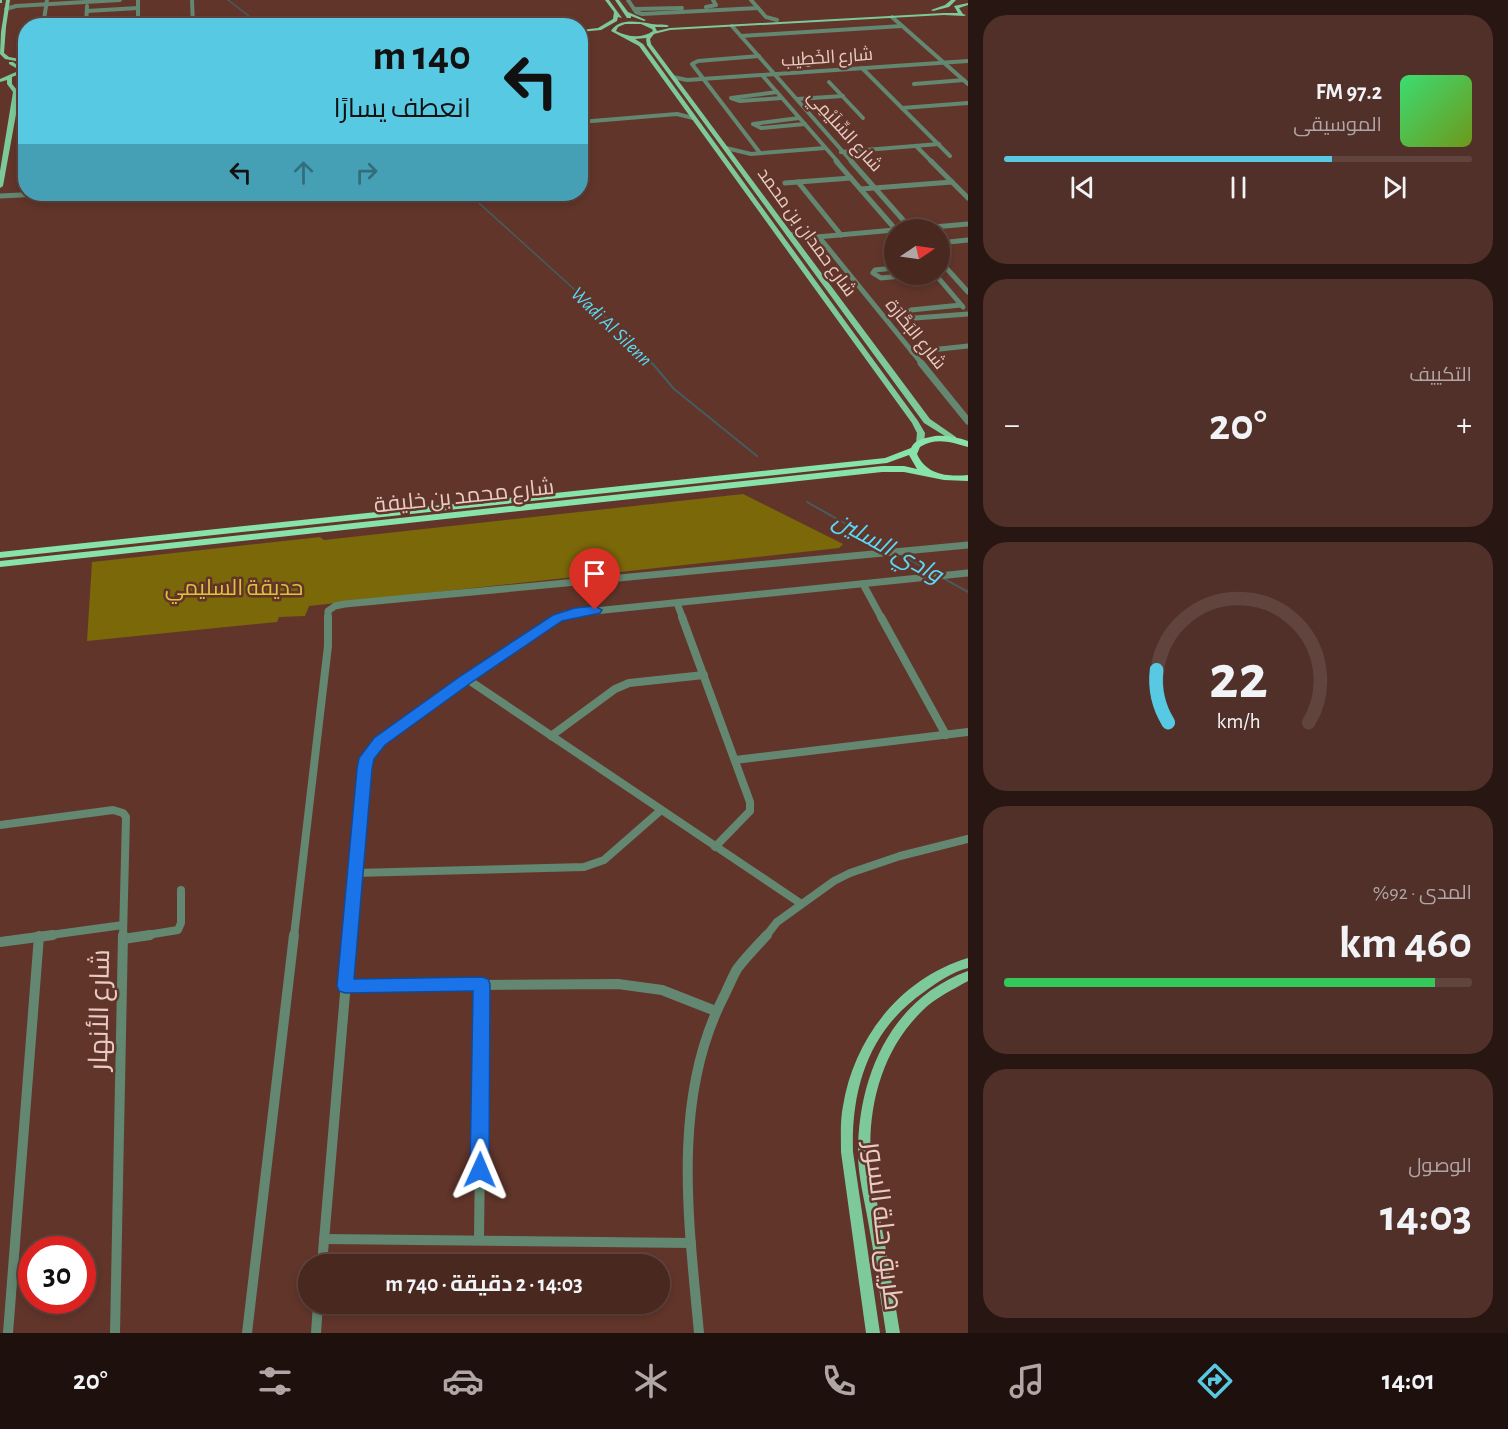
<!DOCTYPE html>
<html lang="ar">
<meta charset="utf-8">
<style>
:root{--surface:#492820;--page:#503029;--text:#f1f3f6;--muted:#b1a6a5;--line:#61443e;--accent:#58c9e3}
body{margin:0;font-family:"Alegreya Sans",Cairo,sans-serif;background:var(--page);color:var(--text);direction:rtl;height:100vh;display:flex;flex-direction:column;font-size:22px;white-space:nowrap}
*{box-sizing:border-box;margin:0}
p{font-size:20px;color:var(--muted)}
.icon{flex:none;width:33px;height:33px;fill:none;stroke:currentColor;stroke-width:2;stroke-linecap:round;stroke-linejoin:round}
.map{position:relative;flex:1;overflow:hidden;direction:ltr}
.panel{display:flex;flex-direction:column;gap:15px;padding:15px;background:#281612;width:540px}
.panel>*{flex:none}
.banner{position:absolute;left:18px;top:18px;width:570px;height:183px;border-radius:24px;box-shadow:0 3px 9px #0003,0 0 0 2px var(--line);direction:rtl;background:#58c9e3;color:#111;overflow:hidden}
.needle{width:39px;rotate:77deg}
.controls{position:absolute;left:884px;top:219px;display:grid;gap:12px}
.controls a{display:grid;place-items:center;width:66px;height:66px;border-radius:50%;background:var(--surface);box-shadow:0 3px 9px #0003,0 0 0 2px var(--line);font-size:30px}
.speed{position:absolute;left:18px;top:1236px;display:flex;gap:12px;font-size:30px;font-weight:700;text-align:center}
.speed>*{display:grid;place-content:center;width:78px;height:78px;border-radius:50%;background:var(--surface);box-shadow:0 3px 9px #0003,0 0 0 2px var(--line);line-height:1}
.speed .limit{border:9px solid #d22;background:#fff;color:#111}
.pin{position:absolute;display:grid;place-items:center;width:51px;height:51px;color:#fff;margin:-62px -26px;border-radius:50% 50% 50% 0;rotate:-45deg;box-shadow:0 0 6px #0007}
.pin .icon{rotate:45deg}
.me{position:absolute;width:66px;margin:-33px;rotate:1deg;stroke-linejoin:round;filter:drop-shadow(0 0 4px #0008)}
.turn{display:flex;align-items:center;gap:21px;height:126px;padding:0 18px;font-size:27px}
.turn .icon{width:78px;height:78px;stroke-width:2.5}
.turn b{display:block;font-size:42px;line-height:51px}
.lanes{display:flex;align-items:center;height:57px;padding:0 18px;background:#0003;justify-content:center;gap:30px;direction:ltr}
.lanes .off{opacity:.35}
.big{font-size:45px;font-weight:700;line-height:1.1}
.panel .card{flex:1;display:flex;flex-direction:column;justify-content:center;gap:9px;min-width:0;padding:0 21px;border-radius:24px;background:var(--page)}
.panel .dial{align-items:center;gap:0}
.dial svg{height:156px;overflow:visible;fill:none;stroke:var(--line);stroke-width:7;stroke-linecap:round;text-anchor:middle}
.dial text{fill:var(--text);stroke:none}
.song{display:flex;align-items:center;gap:18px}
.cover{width:72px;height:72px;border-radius:9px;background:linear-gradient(135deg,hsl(140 70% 55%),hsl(80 70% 35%))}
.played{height:6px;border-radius:3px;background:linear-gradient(90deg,var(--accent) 70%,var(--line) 70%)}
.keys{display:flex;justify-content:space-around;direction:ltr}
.heat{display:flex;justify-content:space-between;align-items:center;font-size:33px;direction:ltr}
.charge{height:9px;border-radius:4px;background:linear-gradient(90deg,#34c759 92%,var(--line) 0)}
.trip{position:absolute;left:298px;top:1254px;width:372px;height:60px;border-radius:30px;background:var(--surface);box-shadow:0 3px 9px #0003,0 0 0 2px var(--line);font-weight:700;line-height:60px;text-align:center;direction:rtl}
.dock{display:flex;height:96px;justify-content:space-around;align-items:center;background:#1d100d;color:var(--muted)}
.dock .icon{width:42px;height:42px}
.dock .on{color:var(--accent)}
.dock b{font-size:27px;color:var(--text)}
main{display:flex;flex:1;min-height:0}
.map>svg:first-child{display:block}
.green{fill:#7b6809}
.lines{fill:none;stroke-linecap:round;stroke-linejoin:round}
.stream-far1{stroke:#465c60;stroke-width:1.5}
.stream{stroke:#465c60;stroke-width:2}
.minor-far4{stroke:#638770;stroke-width:4}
.minor-far3{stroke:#638770;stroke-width:5}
.minor-far2{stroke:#638770;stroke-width:7}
.minor-far1{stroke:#638770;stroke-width:8}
.minor{stroke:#638770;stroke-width:10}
.major{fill:#7dc99a;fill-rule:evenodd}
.highway{fill:#87e3aa;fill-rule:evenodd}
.route{fill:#1a73e8;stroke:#114b97;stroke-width:1.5}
.labels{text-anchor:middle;stroke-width:5;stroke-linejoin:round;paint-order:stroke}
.far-street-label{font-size:18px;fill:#e8ccc4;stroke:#61352a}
.far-water-label{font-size:20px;font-style:italic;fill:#59daf8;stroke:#61352a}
.street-label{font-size:22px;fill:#e8ccc4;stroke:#61352a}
.park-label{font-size:22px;fill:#dfc13a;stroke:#61352a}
.water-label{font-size:24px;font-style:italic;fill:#59daf8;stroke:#61352a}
.near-street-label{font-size:27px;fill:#e8ccc4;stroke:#61352a}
</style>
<main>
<section class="panel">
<div class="card">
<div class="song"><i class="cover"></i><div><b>97.2 FM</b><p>الموسيقى</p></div></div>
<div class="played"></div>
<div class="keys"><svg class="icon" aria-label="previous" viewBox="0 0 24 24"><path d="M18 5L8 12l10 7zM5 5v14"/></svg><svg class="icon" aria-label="pause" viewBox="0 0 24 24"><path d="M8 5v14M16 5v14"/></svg><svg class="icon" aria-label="next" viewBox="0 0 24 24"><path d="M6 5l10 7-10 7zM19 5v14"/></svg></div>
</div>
<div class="card"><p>التكييف</p>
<div class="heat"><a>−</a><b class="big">20°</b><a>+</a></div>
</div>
<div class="card dial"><svg viewBox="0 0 100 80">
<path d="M14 69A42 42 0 1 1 86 69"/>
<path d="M14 69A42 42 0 0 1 8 42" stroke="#58c9e3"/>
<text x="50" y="56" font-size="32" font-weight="700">22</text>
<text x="50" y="72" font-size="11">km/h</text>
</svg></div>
<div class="card"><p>المدى · 92%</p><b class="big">460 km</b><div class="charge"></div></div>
<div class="card"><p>الوصول</p><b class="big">14:03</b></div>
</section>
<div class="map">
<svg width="968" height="1333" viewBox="0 0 968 1333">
<rect width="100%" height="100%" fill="#61352a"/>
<!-- green -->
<path class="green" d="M743,494L843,544L839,548L309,606L305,616L279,617L277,622L87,641L92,562L320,537L324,540Z"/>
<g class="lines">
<!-- stream-far1 -->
<g class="stream-far1">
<path d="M228,0L262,26"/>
<path d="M469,194L638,347L653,365"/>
</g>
<!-- stream -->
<g class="stream">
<path d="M652,363L674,389L757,456"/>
<path d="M807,502L892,550"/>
<path d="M900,554L936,575"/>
<path d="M941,577L968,592"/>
</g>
<!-- minor-far4 -->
<g class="minor-far4">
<path d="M138,0V26"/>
<path d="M192,0L193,26"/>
<path d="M628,0L636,12L642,14L758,8"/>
<path d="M751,0L766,17L777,20"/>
<path d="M706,7L716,5L713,0"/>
<path d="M6,9L16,6L120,0"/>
<path d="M634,9L682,8"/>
<path d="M87,11L138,8"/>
<path d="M892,17L968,84"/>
<path d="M43,26L47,0"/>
<path d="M86,26L87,6"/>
<path d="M732,26L852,162"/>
<path d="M741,36L902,26"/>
<path d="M759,56L698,61L692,64L760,153"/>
<path d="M862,68L950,156"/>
<path d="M762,75L838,162"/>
<path d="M673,77L687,80L968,61"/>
<path d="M829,82L863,118"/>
<path d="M914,84L964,80"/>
<path d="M777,92L731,98L740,101L781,98"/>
<path d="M797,99L843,96"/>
<path d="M902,108L968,103"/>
<path d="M799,118L753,124L761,128L805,124"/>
<path d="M580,122L677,114L693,118"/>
<path d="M916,146L932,162"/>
<path d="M726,148L751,154L825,148"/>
<path d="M841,152L939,144"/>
</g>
<!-- minor-far3 -->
<g class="minor-far3">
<path d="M836,161L896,230"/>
<path d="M851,161L912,230"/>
<path d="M931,161L968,198"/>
<path d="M798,182L841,235"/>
<path d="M785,183L851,178"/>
<path d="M861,189L952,182"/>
<path d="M0,196L41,194"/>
<path d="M899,230L968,224"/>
<path d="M789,234L806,238L894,230"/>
<path d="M819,237L923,365"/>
<path d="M939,243L968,240"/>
<path d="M939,260L968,292"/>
<path d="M894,268L875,270L873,273L881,278L922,274"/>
<path d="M935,274L963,307"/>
<path d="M961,305L911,310L906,314L915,318L968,314"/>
<path d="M912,352L968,346"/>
</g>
<!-- minor-far2 -->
<g class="minor-far2">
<path d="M921,363L968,421"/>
<path d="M863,584L882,619"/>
<path d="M677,603L683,619"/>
<path d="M328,619V611L335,606L345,604L968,545"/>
<path d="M558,619L565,614L968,573"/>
</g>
<!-- minor-far1 -->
<g class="minor-far1">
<path d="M682,617L750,802V811L715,847"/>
<path d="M881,617L946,735"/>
<path d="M467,679L800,903"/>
<path d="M551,736L615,689L629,683L704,675"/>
<path d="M735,760L968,732"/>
<path d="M0,825L113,810L123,813L126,817L123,936"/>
<path d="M355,873L584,867L604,860L660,811"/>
<path d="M43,936L123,925"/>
<path d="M141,936L178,930L181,923V890"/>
<path d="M294,936L328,646V617"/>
<path d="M350,936L364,769L372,749L467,679L560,617"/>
<path d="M766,936L777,922L834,881L850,873L900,856L968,839"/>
</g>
<!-- minor -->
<g class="minor">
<path d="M123,939L150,935"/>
<path d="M0,942L53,935"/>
<path d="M345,986L618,984L662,990L713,1010"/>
<path d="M324,1239L691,1243"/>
<path d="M479,1239L482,984"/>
<path d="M322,1264L350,935"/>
<path d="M8,1333L39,936"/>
<path d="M115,1333L123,935"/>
<path d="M247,1333L294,935"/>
<path d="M316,1333L318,1304"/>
<path d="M699,1333C689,1223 671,1100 723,998C728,988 732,978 737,969C746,957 757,946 767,935"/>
</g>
<!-- major -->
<g class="major">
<rect x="0" y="0" width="2" height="3"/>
<path d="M6,0H10L6,27L4,53L9,57L26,60V63L5,59L0,54L1,32Z"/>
<path d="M605,0H609L622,18L618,17L617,21L601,30L580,32V30L598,28L613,19L614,12Z"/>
<path d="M615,0H619L628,12L646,20L644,21L631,16V18H627Z"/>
<path d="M951,0H956L949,7L933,11L931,10L945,5Z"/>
<path d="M968,3V5L959,8L963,14L966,15L964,16L944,15L670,30L654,34L650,39L651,44L930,419L956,437V441H953L924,423L647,45L646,39L647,38L635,39L643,44L918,421L925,433L924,443L920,445L916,443L917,433L912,423L639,46L611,31C618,19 634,21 647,23C653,25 661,24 667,25L669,26L667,27H655L657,31L670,28L944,13H958L954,6ZM625,24H641L652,29L653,31C641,39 628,37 616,31L618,27Z"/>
<path d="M9,62H13L20,67V74L12,77V84L17,90L19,83L26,76C26,82 22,90 21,97L19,98L3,186L0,188V171L13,92L7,84V80L0,82V79L16,72V68L9,64Z"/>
<path d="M968,958V968C952,972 938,982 924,992C869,1030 851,1088 853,1152L880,1333H866L841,1152C841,1137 840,1121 843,1106C854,1038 901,978 968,958Z"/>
<path d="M968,971V981C952,990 935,998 922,1011C882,1050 867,1107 871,1162C872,1185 879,1207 882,1229C889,1264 894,1298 900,1333H886C880,1296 875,1258 868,1221C864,1198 858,1176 858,1153C858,1076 891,999 968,971Z"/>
</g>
<!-- highway -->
<path class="highway" d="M935,436C946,435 957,437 968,441V447C951,442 936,437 920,447L917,454C926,475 948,477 968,475V481L944,480L904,472H882L0,567V561L882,466H904L917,469L909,455L887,463L0,558V552L885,458L911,448C915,439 926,438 935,436Z"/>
</g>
<!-- route -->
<path class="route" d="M595,606L602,610L600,613L562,621L472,682L385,745L374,759L372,769L354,979L482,977L488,979L490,984L489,1170L486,1176L480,1179L473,1176L470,1170L473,991L345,993L339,991L337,986L357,769L359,758L374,738L462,675L553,615L575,608Z"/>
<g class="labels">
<!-- far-street labels -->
<g class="far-street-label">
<text transform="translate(827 57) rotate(-4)" y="6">شارع الخَطِيب</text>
<text transform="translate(845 131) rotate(48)" y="6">شارع السِّلَيْمِي</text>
<text transform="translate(807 232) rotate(54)" y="6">شارع حمدان بن محمد</text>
<text transform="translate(916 334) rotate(51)" y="6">شارع البَحَّارَة</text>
</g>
<!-- far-water labels -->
<g class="far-water-label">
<text transform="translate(612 326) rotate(44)" y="7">Wadi Al Silenn</text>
</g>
<!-- street labels -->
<g class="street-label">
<text transform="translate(464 495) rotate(-6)" y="8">شارع محمد بن خليفة</text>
</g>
<!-- park labels -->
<g class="park-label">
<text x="234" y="595">حديقة السليمي</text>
</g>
<!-- water labels -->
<g class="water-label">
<text transform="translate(888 547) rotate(29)" y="8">وادي السلين</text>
</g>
<!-- near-street labels -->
<g class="near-street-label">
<text transform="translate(99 1010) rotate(-89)" y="9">شارع الأنهار</text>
<text transform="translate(884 1226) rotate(83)" y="9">طريق حلة السور</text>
</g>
</g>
</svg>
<div class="controls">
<a><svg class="needle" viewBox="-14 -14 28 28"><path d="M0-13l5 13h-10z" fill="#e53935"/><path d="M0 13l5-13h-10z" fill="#b1a6a5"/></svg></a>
</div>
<div class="speed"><div class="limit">30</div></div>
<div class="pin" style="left:595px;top:610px;background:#d93025"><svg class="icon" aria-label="arrive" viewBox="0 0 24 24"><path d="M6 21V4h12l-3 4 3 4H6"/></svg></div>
<svg class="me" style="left:480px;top:1170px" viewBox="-20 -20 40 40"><path d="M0-17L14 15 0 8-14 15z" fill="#1a73e8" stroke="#fff" stroke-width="4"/></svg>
<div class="trip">14:03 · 2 دقيقة · 740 m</div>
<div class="banner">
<div class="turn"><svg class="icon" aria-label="left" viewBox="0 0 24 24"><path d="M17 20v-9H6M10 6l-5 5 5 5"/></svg><div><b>140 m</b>انعطف يسارًا</div></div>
<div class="lanes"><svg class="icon" aria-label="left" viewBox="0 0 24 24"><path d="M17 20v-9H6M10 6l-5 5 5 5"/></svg><svg class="icon off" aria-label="ahead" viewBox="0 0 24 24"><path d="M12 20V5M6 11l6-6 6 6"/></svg><svg class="icon off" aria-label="right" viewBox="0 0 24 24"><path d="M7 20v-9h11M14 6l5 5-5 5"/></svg></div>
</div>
</div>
</main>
<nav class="dock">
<b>14:01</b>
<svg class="icon on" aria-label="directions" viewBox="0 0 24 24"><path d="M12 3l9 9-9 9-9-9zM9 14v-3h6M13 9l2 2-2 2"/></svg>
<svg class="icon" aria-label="music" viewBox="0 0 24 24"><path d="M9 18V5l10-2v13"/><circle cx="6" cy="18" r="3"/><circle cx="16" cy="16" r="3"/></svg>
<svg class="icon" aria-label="phone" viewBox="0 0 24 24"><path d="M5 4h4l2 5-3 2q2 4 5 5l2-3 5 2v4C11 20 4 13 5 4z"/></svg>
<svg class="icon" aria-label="climate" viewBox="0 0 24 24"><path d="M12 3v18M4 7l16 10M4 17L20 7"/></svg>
<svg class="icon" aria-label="car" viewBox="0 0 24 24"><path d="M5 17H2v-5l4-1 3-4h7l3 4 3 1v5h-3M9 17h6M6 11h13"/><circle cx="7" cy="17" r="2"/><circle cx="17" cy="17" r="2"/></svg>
<svg class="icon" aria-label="filters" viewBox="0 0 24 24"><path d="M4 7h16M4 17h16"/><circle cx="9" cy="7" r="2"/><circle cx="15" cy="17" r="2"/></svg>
<b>20°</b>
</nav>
